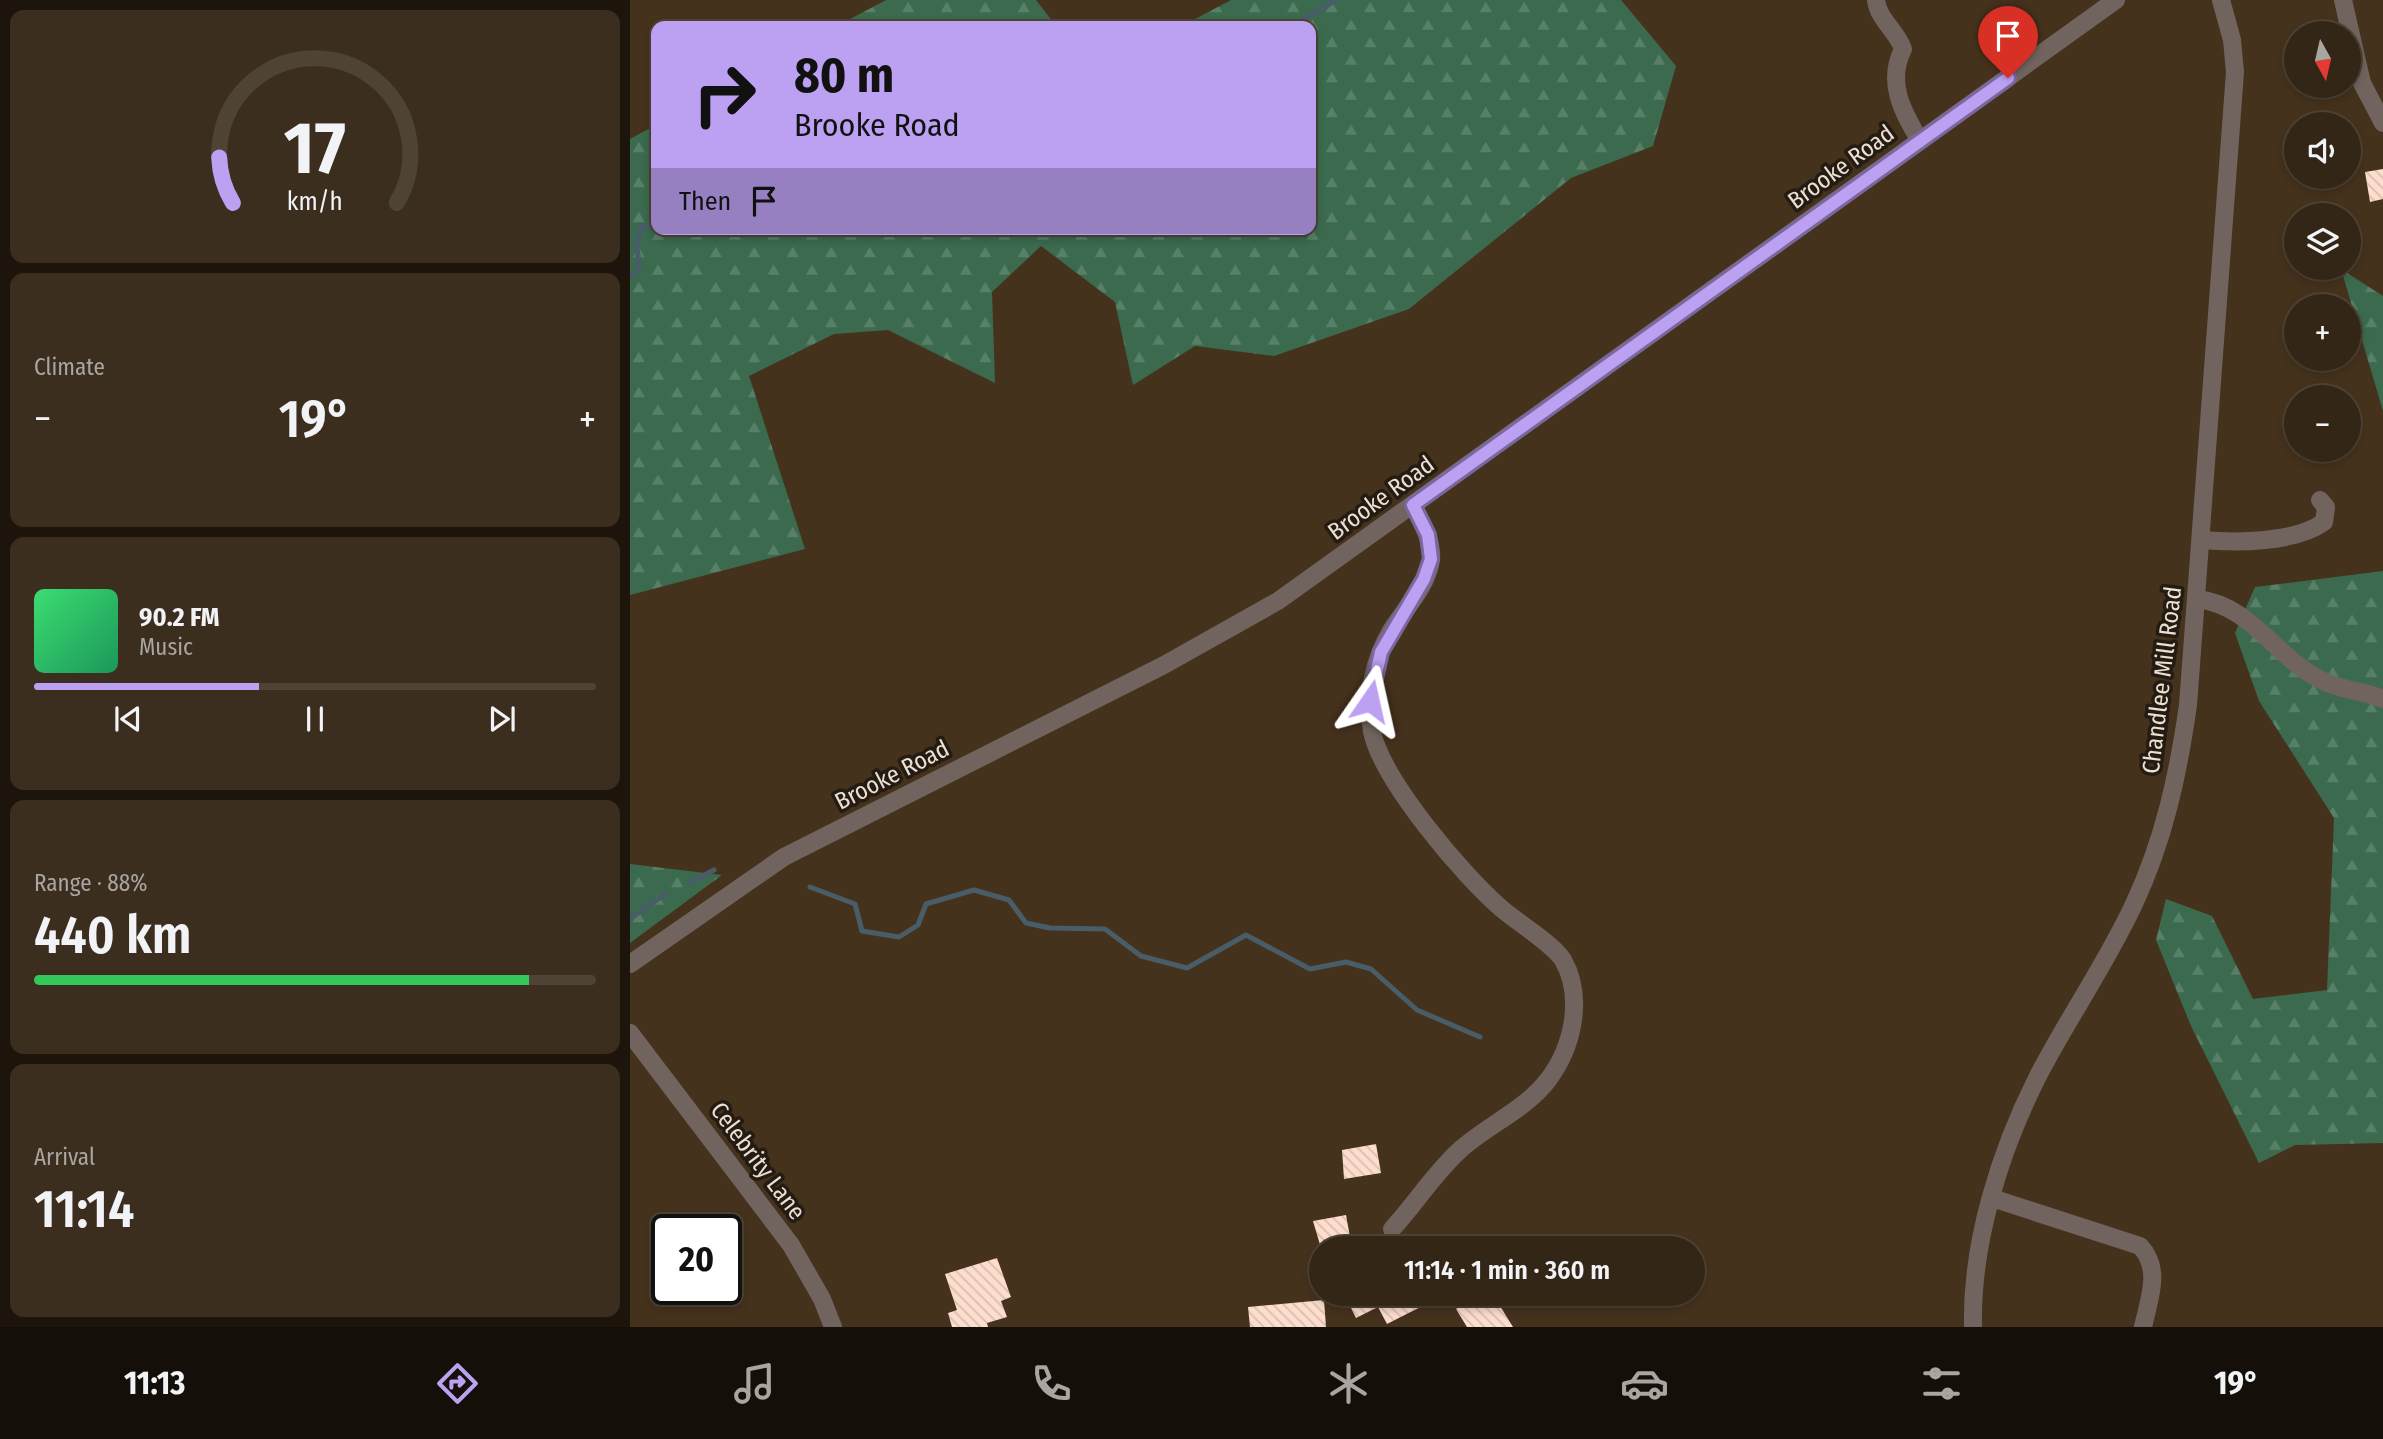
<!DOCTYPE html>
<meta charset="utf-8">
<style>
:root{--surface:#342616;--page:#3c2e1f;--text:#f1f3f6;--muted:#a9a5a1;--line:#4e4335;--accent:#bca0f2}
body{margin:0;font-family:"Fira Sans Condensed",sans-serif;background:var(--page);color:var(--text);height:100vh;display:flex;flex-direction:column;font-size:26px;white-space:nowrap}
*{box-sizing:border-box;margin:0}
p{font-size:23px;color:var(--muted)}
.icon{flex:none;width:38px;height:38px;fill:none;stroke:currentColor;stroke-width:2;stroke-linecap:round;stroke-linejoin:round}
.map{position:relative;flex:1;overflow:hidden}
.panel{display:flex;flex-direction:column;gap:10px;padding:10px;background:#1d150c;width:630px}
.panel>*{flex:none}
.guide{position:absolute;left:21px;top:21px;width:665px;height:214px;border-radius:14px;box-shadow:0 4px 10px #0003,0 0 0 2px var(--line);background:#bca0f2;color:#111;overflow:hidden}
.needle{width:46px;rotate:172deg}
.tools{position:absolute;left:1654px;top:21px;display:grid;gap:14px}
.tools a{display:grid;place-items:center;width:77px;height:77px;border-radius:50%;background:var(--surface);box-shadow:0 4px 10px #0003,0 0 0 2px var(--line);font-size:35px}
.speed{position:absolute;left:21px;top:1214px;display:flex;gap:14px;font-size:35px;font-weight:700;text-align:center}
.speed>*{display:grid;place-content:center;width:91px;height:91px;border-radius:50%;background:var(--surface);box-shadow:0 4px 10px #0003,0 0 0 2px var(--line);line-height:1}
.speed .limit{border:4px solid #111;border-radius:10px;background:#fff;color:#111}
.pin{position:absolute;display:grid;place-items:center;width:60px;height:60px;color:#fff;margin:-72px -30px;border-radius:50% 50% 50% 0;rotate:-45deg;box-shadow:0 0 7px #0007}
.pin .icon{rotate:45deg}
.me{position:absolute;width:77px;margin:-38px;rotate:11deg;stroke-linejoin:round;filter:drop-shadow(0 0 5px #0008)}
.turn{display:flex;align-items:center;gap:24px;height:147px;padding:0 28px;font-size:32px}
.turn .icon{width:91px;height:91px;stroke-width:2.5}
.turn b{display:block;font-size:49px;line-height:60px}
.then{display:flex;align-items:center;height:66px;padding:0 28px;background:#0003;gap:14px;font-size:26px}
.big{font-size:52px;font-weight:600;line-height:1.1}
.panel .card{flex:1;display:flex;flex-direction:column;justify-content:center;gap:10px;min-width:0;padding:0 24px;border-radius:14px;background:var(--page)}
.panel .dial{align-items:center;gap:0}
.dial svg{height:182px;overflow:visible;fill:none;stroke:var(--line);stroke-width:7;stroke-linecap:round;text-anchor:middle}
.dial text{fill:var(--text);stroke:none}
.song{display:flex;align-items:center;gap:21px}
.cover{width:84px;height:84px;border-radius:10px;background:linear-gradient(135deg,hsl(140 70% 55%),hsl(150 70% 35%))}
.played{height:7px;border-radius:4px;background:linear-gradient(90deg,var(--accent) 40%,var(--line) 40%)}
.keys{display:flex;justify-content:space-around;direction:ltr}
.heat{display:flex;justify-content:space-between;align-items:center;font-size:38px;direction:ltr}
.charge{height:10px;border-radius:5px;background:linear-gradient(90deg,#34c759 88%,var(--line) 0)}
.trip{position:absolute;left:679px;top:1236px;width:396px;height:70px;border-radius:35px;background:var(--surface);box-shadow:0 4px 10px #0003,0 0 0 2px var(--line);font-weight:600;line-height:70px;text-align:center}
.tab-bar{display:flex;height:112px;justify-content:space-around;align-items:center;background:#150f09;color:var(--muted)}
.tab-bar .icon{width:49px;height:49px}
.tab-bar .active{color:var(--accent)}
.tab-bar b{font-size:32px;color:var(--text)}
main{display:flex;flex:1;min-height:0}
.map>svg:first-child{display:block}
.forest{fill:url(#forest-firs)}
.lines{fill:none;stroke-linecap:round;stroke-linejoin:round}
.stream{stroke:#485d68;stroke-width:5}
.building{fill:url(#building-back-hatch)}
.minor{stroke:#71645e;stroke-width:18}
.route-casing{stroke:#7a689d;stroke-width:18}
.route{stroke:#bca0f2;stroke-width:12}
.labels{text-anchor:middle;stroke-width:7;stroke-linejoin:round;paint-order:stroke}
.street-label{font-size:24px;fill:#ece0d3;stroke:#241c12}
</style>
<main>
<section class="panel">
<div class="card dial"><svg viewBox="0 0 100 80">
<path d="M14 69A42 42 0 1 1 86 69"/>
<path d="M14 69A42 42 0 0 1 8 49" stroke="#bca0f2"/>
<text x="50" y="56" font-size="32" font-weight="700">17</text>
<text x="50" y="72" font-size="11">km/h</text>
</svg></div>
<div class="card"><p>Climate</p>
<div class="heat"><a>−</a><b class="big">19°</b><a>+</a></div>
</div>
<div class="card">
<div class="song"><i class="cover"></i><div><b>90.2 FM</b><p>Music</p></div></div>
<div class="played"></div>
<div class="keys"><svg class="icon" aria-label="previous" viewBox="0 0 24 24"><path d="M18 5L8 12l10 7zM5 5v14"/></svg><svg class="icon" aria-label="pause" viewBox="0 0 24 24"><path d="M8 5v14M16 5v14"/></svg><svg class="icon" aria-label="next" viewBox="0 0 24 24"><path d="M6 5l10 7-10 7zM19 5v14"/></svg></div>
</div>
<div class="card"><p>Range · 88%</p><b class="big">440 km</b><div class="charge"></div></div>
<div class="card"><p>Arrival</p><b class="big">11:14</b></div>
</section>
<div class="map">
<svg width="1753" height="1327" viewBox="0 0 1753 1327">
<defs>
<pattern id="forest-firs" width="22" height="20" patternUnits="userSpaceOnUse" patternTransform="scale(1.75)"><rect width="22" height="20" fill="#3b6a4e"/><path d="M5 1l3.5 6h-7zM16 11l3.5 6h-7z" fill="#587f67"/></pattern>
<pattern id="building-back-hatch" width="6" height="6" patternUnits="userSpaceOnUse" patternTransform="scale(1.75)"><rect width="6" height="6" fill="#fdddcd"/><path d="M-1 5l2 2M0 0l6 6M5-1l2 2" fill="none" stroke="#d9beb1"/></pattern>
</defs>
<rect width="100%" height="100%" fill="#45321d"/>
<!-- forest -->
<g class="forest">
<path d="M256,0H406L426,26H207Z"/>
<path d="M601,0H991L1046,66L1023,146L941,178L779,309L644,356L565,346L503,385L485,302L411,246L362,292L365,383L258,330L204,334L119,376L175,549L0,595V139L26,125V229H681V26H552Z"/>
<path d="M1711,269L1753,296V411Z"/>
<path d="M1753,571V1143L1665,1145L1629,1163L1561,1026L1526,940L1536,899L1582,916L1623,999L1697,990L1704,818L1629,701L1605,633L1625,587Z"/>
<path d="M0,864L92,875L0,943Z"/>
</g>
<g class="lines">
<!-- stream -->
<g class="stream">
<path d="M663,26L706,0"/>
<path d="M135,229L153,232L154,229"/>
<path d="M0,277L9,269L7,245L11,226H26"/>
<path d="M61,882L84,870"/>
<path d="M180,887L225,904L232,931L269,937L288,925L296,904L344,890L379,900L396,923L420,928L475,929L511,956L557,968L616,935L680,969L716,962L741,969L787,1010L850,1037"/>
<path d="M0,919L35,894"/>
</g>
</g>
<!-- building -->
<g class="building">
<path d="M1753,169V199L1740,202L1735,172Z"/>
<path d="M746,1144L751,1173L714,1179L712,1150Z"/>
<path d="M716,1215L722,1248H691L683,1221Z"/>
<path d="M367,1258L381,1297L371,1301L377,1317L357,1323L358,1327H322L318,1313L327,1310L315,1274Z"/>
<path d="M729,1293H818L757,1324L748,1307L726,1318L717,1300Z"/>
<path d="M851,1293H862L883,1327H837L826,1309Z"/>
<path d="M694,1300L696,1327H620L618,1307Z"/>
</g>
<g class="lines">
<!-- minor -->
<g class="minor">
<path d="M1246,0C1248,19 1267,31 1273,49C1256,83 1273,112 1290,141"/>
<path d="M1713,0L1732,83L1753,123"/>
<path d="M1571,540C1606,543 1665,543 1694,522L1696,507L1690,500"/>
<path d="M1567,599C1621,605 1645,657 1691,680C1711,691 1733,690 1753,699"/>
<path d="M0,964L154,857L534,665L648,601L1486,0"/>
<path d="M0,1033L161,1245L192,1299L203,1327"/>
<path d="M1362,1198L1510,1246C1532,1269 1519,1299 1513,1327"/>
<path d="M762,1229C786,1203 805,1172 831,1149C858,1125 896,1109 918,1080C943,1047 954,997 933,960C922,943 888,923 872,909C834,877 751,779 742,731C736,695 744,659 762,629C776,607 797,587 801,560C803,540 791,522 783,505"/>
<path d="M1343,1327C1341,1243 1370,1151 1408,1076C1438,1018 1476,964 1504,904C1534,840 1548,775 1558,705L1605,72L1602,40L1591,0"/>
</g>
</g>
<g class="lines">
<defs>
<path id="route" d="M740,701L751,652L794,579L801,559L798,535L783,505L1378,78"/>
</defs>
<!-- route casing -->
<use href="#route" class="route-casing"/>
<!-- route -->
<use href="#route" class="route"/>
</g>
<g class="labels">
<!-- street labels -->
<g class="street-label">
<text transform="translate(1211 167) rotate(-36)" y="8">Brooke Road</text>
<text transform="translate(751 498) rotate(-36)" y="8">Brooke Road</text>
<text transform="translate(1532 680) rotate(-83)" y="8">Chandlee Mill Road</text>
<text transform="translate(262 775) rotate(-27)" y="8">Brooke Road</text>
<text transform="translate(128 1161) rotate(53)" y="8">Celebrity Lane</text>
</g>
</g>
</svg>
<div class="tools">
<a><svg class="needle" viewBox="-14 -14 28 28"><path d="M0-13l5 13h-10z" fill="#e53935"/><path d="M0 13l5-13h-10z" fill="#a9a5a1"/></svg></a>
<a><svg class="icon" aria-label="sound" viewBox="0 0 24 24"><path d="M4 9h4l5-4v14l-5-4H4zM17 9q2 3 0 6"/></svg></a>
<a><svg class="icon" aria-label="layers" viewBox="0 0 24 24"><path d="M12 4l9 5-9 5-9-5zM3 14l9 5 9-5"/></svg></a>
<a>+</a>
<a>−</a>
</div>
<div class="speed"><div class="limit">20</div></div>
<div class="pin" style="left:1378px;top:78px;background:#d93025"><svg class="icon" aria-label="arrive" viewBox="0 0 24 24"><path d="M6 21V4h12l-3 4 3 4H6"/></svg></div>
<svg class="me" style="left:740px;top:701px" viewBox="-20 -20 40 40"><path d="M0-17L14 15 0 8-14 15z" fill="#bca0f2" stroke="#fff" stroke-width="4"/></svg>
<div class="trip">11:14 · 1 min · 360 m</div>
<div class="guide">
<div class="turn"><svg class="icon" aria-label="right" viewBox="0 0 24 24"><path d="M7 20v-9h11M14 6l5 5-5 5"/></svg><div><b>80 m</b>Brooke Road</div></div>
<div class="then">Then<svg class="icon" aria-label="arrive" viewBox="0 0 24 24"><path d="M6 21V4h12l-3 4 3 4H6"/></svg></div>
</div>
</div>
</main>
<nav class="tab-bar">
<b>11:13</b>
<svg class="icon active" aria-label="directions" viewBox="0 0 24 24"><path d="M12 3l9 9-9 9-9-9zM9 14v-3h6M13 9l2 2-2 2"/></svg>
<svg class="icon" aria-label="music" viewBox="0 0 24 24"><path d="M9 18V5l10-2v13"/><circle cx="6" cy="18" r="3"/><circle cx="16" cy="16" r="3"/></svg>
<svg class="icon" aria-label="phone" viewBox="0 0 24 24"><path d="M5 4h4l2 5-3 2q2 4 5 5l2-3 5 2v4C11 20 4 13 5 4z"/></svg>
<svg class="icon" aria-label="climate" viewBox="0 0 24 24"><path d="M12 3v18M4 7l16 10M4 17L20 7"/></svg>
<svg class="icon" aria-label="car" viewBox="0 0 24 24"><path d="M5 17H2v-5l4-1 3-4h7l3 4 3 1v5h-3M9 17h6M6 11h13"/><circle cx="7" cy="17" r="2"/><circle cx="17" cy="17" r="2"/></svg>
<svg class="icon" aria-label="filters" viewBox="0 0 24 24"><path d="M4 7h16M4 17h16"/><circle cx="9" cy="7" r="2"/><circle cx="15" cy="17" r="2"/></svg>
<b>19°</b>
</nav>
